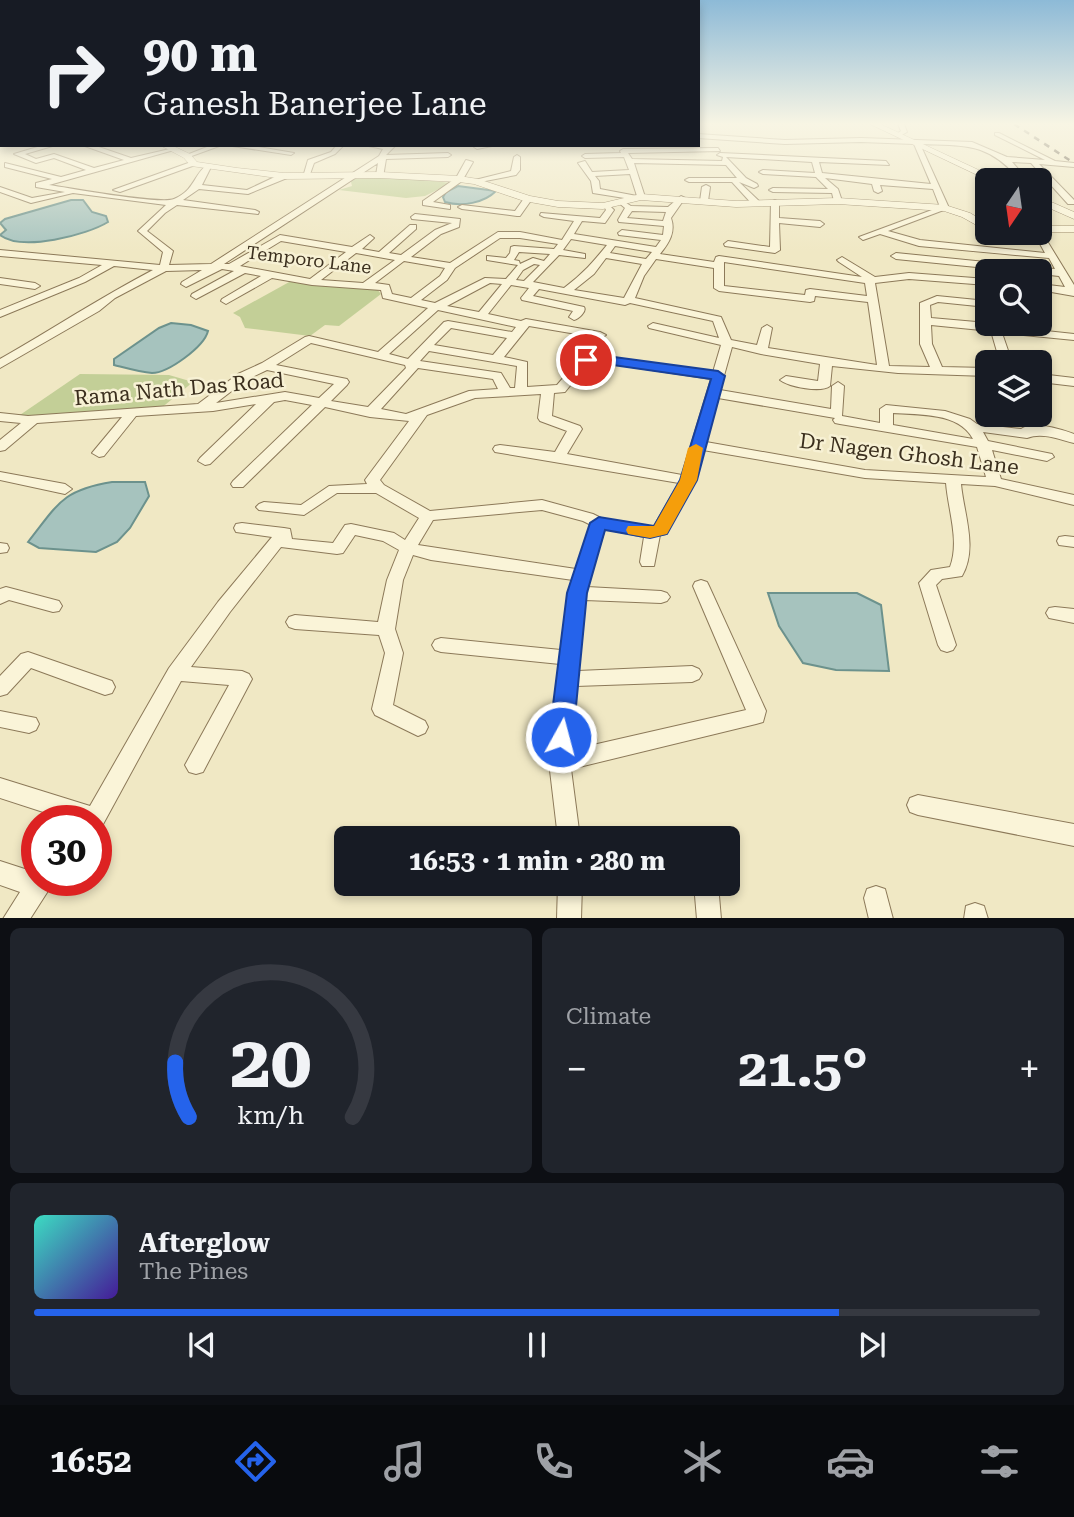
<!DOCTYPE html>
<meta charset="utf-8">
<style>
:root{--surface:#171b24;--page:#20242c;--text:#f1f3f6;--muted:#9ea1a6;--line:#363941;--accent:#2563eb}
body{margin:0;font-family:"Roboto Serif",serif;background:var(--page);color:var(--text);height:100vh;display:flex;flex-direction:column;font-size:26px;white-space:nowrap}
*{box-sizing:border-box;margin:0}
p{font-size:23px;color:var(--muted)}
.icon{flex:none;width:38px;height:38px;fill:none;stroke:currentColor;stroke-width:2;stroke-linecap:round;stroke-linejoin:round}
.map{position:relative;height:918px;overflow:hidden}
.drawer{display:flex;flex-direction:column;gap:10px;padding:10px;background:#0d0f14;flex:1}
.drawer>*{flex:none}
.banner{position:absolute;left:0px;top:0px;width:700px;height:147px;box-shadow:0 4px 10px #0003;background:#171b24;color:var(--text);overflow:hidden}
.needle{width:46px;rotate:193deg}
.fabs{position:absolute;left:975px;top:168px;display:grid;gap:14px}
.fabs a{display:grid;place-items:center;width:77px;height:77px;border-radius:10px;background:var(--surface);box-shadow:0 4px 10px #0003;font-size:35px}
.speed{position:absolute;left:21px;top:805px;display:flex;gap:14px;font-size:35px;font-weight:700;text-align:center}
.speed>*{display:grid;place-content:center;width:91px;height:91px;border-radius:50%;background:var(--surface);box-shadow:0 4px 10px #0003;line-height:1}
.speed .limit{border:10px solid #d22;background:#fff;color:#111}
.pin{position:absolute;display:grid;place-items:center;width:60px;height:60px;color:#fff;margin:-30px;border:4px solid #fff;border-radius:50%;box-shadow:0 2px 7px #0007}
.me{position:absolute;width:77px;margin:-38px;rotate:7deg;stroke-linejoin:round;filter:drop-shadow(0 0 5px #0008)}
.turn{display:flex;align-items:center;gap:24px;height:147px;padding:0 28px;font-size:32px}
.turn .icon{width:91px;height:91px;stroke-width:2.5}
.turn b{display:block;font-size:49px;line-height:60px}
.big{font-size:52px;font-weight:700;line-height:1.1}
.drawer .widget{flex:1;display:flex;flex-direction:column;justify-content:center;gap:10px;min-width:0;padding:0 24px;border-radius:10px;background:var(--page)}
.drawer .dial{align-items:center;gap:0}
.dial svg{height:182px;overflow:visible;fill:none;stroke:var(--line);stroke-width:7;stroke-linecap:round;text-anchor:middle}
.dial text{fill:var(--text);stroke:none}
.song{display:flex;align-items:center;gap:21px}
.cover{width:84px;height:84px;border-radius:10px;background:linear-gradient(135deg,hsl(170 70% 55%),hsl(260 70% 35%))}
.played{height:7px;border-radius:4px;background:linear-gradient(90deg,var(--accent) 80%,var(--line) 80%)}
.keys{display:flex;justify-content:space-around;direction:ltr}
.heat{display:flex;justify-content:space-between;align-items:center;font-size:38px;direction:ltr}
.drawer .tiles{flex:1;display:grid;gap:10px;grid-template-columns:1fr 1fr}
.widget:last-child{grid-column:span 2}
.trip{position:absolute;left:334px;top:826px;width:406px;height:70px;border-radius:10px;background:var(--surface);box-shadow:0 4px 10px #0003;font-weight:700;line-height:70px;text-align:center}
.tabs{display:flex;height:112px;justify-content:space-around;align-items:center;background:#090b0e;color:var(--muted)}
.tabs .icon{width:49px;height:49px}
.tabs .active{color:var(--accent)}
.tabs b{font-size:32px;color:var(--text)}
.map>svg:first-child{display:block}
.green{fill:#c3cf97}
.water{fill:#a6c3be;stroke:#6c928d;stroke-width:2}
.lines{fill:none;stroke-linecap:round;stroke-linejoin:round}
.minor-casing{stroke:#8c7959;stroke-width:2}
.tertiary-casing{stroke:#8c7959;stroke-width:1}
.minor{fill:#faf4d8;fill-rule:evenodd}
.tertiary{fill:#faf4d8;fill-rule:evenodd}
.rail{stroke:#3b2f1e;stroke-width:2.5;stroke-dasharray:6 6;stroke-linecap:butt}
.route{fill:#2563eb;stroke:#184099;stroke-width:2}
.slow{fill:#f59e0b}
.labels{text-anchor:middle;stroke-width:5;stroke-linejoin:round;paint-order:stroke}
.far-street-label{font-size:18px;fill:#3b2f1e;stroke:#f7f1d4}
.street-label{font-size:21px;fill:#3b2f1e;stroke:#f7f1d4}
</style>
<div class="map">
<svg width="1074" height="919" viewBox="0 0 1074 919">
<rect width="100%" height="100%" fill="#f0e8c4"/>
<!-- green -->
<g class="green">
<path d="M350,178H405L451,183L425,196L406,198L339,190L352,186Z"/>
<path d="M291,281L377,289L381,294L339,326L325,325L310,336L245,328L240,317L233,313Z"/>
<path d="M80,374L169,375L193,382L160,409L17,417Z"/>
</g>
<!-- water -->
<g class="water">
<path d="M458,186L496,191C484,203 462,207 445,202L443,197L446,192Z"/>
<path d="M71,200H83L92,212L106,216L108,222C87,235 22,252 0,235L6,230L0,223L5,219Z"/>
<path d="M171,323L191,325L208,331C204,347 168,373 152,373C140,372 126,368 114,365V359L159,328Z"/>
<path d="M112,482H145L149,496L130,528L117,542L96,552L39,548L28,542C58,504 62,490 112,482Z"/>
<path d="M768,593H857L881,605L889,671L836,670L803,663L779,626Z"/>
</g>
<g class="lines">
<defs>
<g id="minor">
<path d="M898,124H904L907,132L898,137L895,135L901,131Z"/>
<rect x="0" y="127" width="2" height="4"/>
<path d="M995,133H999L1055,161L1074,163V167L1039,164L1074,200V204H1068L1031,163L1012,162L1028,180H1020C988,142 966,146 920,144L949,208L888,231L920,240L1045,253L1034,233L1041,231L1074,285V296L1040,290V284L1065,287L1059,276L1040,274V271H1017L896,259L891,256L896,253L1055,269L1049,258L919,246L880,234L863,240L859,237L940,207L933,189L880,185L882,191L878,193L874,191L872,184L825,178L838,189L842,201L838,203L834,201L832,193L773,192L769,190L773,188L828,189L816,177L763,174L759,172L763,170L815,173L812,162L726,157L746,178L757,184L758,186L754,188L739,182L759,201V205H753L732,182H689L685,180L689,178H737L726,165L634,163L645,197L637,200L593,193L591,181L578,163L585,161L592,172L629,170L624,157L585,158L582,156L585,154L621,153L620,151L623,149L718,148L720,151L628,153L632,159L722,161L723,157L717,155L720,153L886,161L889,165L819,162L822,173L931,184L914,144L861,142L785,144L698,138V134L785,140L861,138L972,142L1007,157L1045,160L995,135ZM630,174L637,196L600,189L599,181L595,176Z"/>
<path d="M0,142L2,145H4L0,146Z"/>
<path d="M44,145H56L25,154L36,159L54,154L94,168L124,160L82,145H93L131,158L174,148V150L49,185C70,188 160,205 174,199C195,190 194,174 207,165L211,167L202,185L247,190L281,174H287V178L248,194L199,189L183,200L255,210L259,212L258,214L177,205L165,213L147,231L173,251L169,265L211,264L379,156L383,149L364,145H396L386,155L448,153L451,155L448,157L386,159L383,177L376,175L378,163L224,264H229L280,235L352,247L370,235L374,238L362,249L379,252L410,225H416V229L389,253L401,255L435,230L452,223L412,219L411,217L415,214L460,219L459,227L441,234L411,257L450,263L498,232H520L562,240L574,221L544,217L540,215L541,213L600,218L606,210L604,206L608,204L614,210L605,223L582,221L574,234L656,247L661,240L619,235L618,233L622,230L663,235L664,226L619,222L618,220L625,208L619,203L623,201L631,206L668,207L681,196L685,198L671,218C676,232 669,243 660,254L714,262L716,257L719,256L862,277L839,262L837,260L842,257L875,277L909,273L987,279V285L909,279L875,283L889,366L930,367L920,344V303L937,296L987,301V307L938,302L930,305L931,318L999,324L1000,326L1074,334V340L1002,333L1012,362H1000L991,331L931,325L932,344L942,367L987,368V376L898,373L832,366L830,386C821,393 789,387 780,380L786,376L818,381L820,364L761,354L732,347L720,390L831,409L832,386L838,382L844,386L842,416L880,423V409L886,405L945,411L970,419L977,424L1021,429C1034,421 1060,429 1074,434V443C1058,439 1042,432 1027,438L983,432L988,441L1052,454L1054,457L1047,461L992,450L1001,479L1074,495V505L995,486L961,484C964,515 978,548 962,576L942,579L936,585L956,645L953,650L947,652L941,650L938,645L919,583L931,570L950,567C960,541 948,510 946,483L865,478L703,450L695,480L666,534L660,535L654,566H642L640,562L644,537L605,529L587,587L661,591L667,593L670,597L667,601L661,603L585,600L578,671L692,666L699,669L702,674L699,679L692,682L576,686L571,750L746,710L693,586L695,582L701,580L707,582L709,586L766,711L763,722L756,724L571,769L580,838H558L549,762L560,664L441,652L435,650L432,645L435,640L441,638L561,650L568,593L573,580L431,560L413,555L403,580L395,629L403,653L393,705L425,721L428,727L425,733L418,736L375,715L372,709L385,653L379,635L295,629L289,627L286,622L289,617L295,615L378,622L387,580L399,550L383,541L355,535L343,553L337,554L281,547L230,612L191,667L242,671L249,674L252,679L203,772L196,774L189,772L185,765L229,685L181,681L101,828L96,830V821H71L0,798V778L90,806L169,668L218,602L272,537L236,532L234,528L236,524L242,523L284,528L290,529L292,539L333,543L345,525L351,524L394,533L405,540L419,518L376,493H337L304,515L259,510L256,507L259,504L264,502L301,505L329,486L367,484L365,480L409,421L370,417L325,407L243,487H233L231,484L233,481L312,405L285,400L274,402L210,464L205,465L198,461L200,458L256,404L213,411L136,416L104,456L99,457L92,453L122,417L37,423L5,450L0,451V440L21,423L0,421V413L28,416L198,404L238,374L262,363L305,337L309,336L378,352L428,308L383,298L381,290L312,285L272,278L226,304L221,301L222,299L261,276L245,273L196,299L191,296L192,294L234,271L222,269L186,287L181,284L182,282L202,270L166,271L115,298L99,311L0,368V359C51,330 101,297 153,270L114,266L85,282L0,317V310L79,278L102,265L0,256V250L160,265L163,252L138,231L166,205L73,193L31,203L0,192V187L32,198L65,192L36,187V183L52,179L5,167V163L61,177L86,170L54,158L36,163L14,154ZM632,211L666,212L663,221L627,218ZM500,238H520L558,244L554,249L514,246L511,247L510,253L506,258L487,256V260L518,265L506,279L485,278L435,303L421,300L447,280L455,268ZM571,239L607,245C593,262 584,273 564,288L533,282L559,255L585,258V254L563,250ZM281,241L346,252L310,279L240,266L256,256L296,263V259L263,252ZM615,246L652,252L646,259L610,253ZM519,252L550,254L544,261L533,258L520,264L519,261L514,260ZM356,253L395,260L363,283L321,280ZM606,258L642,264L624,298L574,290L594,274ZM656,259L714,268V288L719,291L810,302L814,301L815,296L868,302L877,365L768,348L772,328L767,325L762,328L757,345L731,340L721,317L635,298L644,276ZM404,261L445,268L440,276L411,298L392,294L389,285L375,283ZM724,262L865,283L867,296L810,289L806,290L805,295L724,286ZM534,264L540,265L524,281L516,280L523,270ZM490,283L502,284L479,312L447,306ZM511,285L529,288L521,298L522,300L573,311L569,317L574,320C579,319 587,311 584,307L533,296L539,289L625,305L630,303L713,321L719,338L653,323L648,326L649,328L721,345L713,372L599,356L576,363L557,385L527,387V362L504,357L529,326L600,338L606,335L600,332L526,319L521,321L488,314ZM438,310L516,327L512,332L448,321L444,322L408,359L389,354ZM451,328L507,338L493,355L434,345ZM311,343L405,365L406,368L368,407L331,401L347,385L349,382L347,379L276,365ZM429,351L517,366L515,388H510L501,373L420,361ZM599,362L711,379L682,475L567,454L582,429L580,426L552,416L554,393L565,392L584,368ZM418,368L493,379L498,389L469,391L406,414L381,409ZM267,370L334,384L319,398L285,392L216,403L246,380ZM541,394L538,418L540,421L567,431L555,452L500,445L495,446L493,449L495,452L679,483L654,526L650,528L603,519L593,514L542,500L430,511L384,485L380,480L427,415L475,398ZM718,398L835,418L833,420L835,423L840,424L977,447L986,477L865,470L706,442ZM893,413C919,415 959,412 973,439L893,425ZM542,510L583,521L591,525L576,569L418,545L433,520Z"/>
<path d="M212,145H222L189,157L184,156Z"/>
<path d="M226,145H247L294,153L291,155Z"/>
<path d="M337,145H344L335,154L314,163L309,177H303L308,160L331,152Z"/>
<path d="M476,145H497L477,149L474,147Z"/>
<path d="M517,155L520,157V170L516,175L475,183L471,181L511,171L514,157Z"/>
<path d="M466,160L473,162L462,181L433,202L450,205V209L423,205V201L456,178Z"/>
<path d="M191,162L198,164L120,192L113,190Z"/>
<path d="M706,185L710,187L708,201L704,203L700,201L702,187Z"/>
<path d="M525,197L532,199L520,216H517L462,209L458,207L462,205L515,211Z"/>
<path d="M775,200L779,202V218L820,221L824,224L820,227L779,223L780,250L775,253L725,246L724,244L728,241L770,247L771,202Z"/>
<path d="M0,278L35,283L40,286L35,289L0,284Z"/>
<path d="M1040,374L1074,378V386L1040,382Z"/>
<path d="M0,472L65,484L72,489L65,494L0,480Z"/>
<path d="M1065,536L1074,537V547L1059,545L1057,541L1059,537Z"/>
<path d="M0,543L7,544L9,548L7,552L0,553Z"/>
<path d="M6,587L59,601L62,606L59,611L53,612L9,600L0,604V589Z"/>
<path d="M1055,607L1074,609V623L1049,618L1046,613L1049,608Z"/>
<path d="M28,652L112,681L115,687L112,693L105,695L31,668L7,694L0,696V676L21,654Z"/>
<path d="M0,711L36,718L39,724L36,730L29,733L0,727Z"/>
<path d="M918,795L1074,824V846L918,815L910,812L907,805L910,798Z"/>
<path d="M0,861L34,872L37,871V880H55L30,919H3L20,892L0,885Z"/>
<path d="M558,884H582L581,919H557Z"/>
<path d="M694,884H718L721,919H697Z"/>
<path d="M876,886L885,889L893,919H869L864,898L867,889Z"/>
<path d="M975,903L984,906L988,919H964L966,906Z"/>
</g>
<g id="tertiary">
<path d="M870,124H880L1000,180H988Z"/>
<path d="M160,145H171L190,154L197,162L237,168L284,173L380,172L459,176L478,179L530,196L558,201L603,203L641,194L736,201L838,198L945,205L970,213L987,223V231L962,217L944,211L838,204L736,207L641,200L603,209L558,207L524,201L474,184L459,182L380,178L284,179L191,166L184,158Z"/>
<path d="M1040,197L1074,212V219L1040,204Z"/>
<rect x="1040" y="226" width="34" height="6"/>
</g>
</defs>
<!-- minor casing -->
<use href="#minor" class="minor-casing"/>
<!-- tertiary casing -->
<use href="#tertiary" class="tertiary-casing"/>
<!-- minor -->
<use href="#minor" class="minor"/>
<!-- tertiary -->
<use href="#tertiary" class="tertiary"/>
<!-- rail -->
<path class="rail" d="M1014,124L1074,163"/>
</g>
<!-- sky -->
<linearGradient id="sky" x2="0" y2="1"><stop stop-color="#8dbad7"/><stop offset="0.49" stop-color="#f8f5e4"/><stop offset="1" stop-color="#f8f5e4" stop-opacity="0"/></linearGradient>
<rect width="1074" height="253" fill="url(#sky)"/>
<!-- route -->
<path class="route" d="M599,355L718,371L725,376L697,480L667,534L650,538L605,530L587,593L573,737L569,745L561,747L553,745L549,737L567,593L590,523L599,517L654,526L680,480L711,379L599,363L586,364L579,360L581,358Z"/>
<!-- slow -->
<path class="slow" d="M696,444L703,448L697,480L667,534L650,538L628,534L626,530L628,526H654L680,480L688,448Z"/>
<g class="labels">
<!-- far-street labels -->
<g class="far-street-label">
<text transform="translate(309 260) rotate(7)" y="6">Temporo Lane</text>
</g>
<!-- street labels -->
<g class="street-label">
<text transform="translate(179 389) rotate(-5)" y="7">Rama Nath Das Road</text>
<text transform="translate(909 454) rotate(7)" y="7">Dr Nagen Ghosh Lane</text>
</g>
</g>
</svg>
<div class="fabs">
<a><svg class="needle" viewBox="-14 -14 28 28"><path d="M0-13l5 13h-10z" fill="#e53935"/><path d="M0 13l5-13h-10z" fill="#9ea1a6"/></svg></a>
<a><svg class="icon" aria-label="search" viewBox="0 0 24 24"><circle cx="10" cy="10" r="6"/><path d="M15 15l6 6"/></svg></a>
<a><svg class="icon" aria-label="layers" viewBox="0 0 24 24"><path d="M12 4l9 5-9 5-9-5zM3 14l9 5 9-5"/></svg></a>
</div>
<div class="speed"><div class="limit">30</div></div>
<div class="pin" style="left:586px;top:360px;background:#d93025"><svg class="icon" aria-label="arrive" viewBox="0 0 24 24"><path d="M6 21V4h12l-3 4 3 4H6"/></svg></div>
<svg class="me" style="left:561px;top:737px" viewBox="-20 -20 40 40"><circle r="17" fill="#2563eb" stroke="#fff" stroke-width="3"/><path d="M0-11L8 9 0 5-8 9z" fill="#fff"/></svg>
<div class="trip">16:53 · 1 min · 280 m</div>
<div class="banner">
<div class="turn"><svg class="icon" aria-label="right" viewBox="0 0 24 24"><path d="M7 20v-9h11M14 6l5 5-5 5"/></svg><div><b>90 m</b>Ganesh Banerjee Lane</div></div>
</div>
</div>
<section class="drawer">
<div class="tiles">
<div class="widget dial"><svg viewBox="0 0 100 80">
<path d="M14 69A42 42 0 1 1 86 69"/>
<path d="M14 69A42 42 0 0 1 8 45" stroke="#2563eb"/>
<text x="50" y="56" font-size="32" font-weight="700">20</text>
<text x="50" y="72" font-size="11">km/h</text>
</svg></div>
<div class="widget"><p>Climate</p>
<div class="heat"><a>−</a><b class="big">21.5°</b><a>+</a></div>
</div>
<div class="widget">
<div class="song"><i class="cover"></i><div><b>Afterglow</b><p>The Pines</p></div></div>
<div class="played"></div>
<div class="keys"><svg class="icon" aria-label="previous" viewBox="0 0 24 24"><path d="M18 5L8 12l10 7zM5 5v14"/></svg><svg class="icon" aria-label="pause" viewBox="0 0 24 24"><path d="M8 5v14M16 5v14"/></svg><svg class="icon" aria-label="next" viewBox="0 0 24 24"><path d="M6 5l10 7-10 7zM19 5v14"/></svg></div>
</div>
</div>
</section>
<nav class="tabs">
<b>16:52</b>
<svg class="icon active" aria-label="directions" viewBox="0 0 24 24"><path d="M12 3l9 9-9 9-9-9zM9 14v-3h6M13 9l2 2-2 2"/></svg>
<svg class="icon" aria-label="music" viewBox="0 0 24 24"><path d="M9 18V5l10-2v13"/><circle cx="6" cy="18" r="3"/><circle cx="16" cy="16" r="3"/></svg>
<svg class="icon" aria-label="phone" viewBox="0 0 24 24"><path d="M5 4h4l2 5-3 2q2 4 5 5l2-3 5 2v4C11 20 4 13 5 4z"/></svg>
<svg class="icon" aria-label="climate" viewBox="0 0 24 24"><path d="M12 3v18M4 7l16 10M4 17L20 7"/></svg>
<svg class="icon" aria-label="car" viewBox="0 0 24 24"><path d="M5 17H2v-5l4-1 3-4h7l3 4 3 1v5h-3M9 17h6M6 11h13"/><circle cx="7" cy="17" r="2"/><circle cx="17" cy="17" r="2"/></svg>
<svg class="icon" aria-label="filters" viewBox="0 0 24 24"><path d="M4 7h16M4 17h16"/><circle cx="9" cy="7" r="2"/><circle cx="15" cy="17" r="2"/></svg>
</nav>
